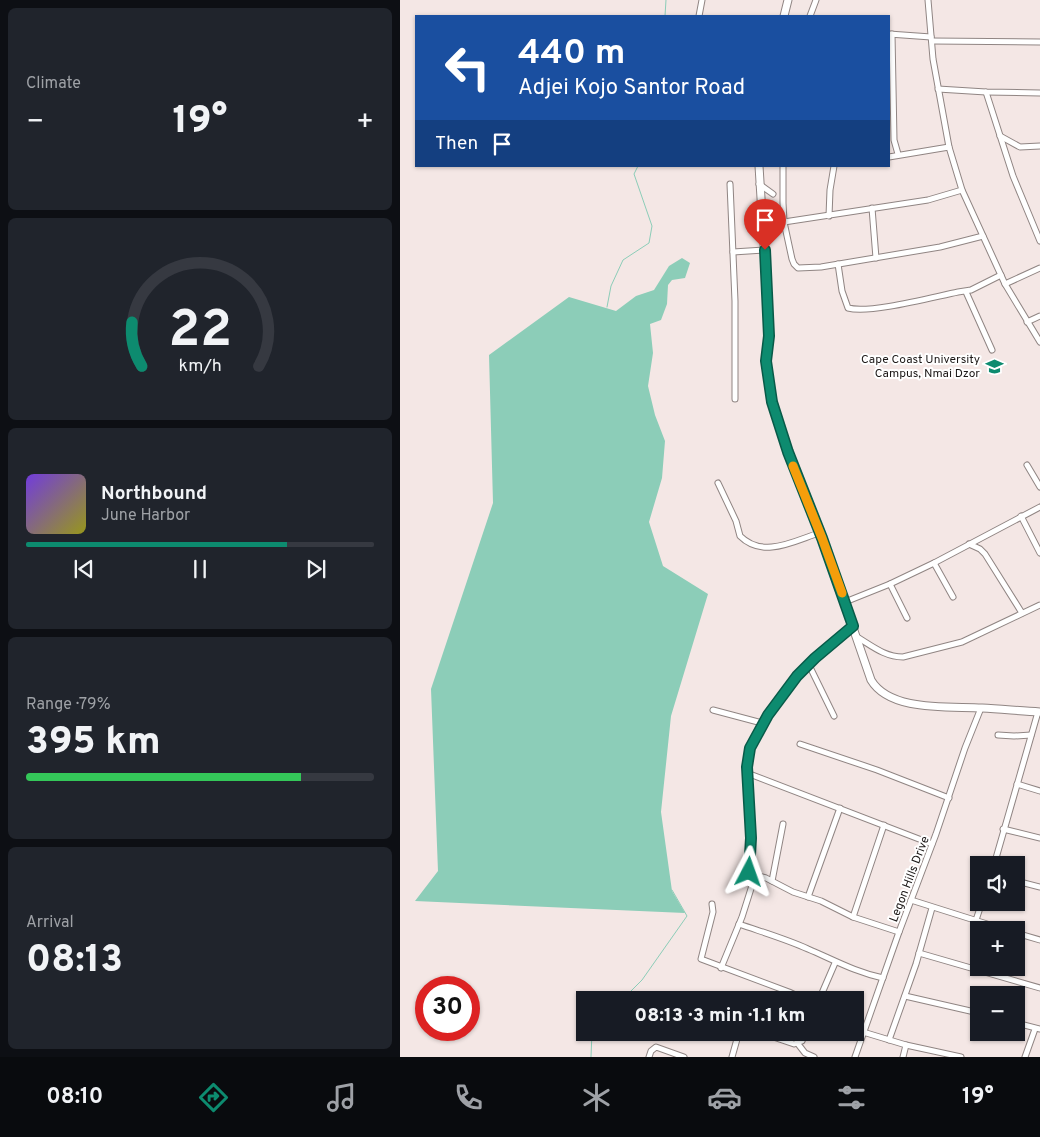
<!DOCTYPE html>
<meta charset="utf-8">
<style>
:root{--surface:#171b24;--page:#20242c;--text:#f1f3f6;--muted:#9ea1a6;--line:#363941;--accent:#0d8b6f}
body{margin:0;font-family:Overpass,sans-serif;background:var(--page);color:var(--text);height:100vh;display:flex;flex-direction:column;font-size:19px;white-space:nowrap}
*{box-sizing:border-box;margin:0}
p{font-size:16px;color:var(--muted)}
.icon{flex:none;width:28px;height:28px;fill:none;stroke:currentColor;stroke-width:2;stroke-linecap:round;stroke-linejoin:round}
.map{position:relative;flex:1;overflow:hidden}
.details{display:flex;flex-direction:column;gap:8px;padding:8px;background:#0d0f14;width:400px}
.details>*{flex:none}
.hud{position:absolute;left:15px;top:15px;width:475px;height:152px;border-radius:0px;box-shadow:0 1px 4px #0004;background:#1a4fa0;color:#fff;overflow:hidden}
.fabs{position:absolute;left:570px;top:856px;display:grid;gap:10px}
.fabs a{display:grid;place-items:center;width:55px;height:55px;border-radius:0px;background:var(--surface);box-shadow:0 1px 4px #0004;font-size:25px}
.speed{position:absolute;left:15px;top:976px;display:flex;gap:10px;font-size:25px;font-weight:700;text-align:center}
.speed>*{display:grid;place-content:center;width:65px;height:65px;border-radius:50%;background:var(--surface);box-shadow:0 1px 4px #0004;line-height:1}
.speed .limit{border:8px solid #d22;background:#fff;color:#111}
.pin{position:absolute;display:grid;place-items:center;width:42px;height:42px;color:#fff;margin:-51px -21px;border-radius:50% 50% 50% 0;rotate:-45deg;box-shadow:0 0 5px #0007}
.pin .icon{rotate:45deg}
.me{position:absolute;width:55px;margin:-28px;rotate:4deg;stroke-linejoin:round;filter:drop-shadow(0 0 4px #0008)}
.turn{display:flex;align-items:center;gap:18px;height:105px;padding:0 20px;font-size:22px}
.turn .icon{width:65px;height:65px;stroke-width:2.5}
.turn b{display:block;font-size:35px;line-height:42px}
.then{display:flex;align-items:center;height:48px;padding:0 20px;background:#0003;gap:10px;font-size:19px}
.big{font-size:38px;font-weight:800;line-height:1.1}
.details .tile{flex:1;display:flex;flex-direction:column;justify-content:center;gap:8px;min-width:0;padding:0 18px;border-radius:8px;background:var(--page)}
.details .dial{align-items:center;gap:0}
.dial svg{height:130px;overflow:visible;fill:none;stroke:var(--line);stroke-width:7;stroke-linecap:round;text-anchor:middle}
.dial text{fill:var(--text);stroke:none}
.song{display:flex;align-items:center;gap:15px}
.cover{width:60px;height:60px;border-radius:8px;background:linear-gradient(135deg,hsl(260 70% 55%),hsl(60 70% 35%))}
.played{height:5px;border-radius:2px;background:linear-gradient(90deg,var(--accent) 75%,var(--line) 75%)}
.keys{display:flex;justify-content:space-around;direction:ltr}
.heat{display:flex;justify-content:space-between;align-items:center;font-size:28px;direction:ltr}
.charge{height:8px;border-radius:4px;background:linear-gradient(90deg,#34c759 79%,var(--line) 0)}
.trip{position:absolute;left:176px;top:991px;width:288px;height:50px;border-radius:0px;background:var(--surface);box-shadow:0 1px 4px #0004;font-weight:800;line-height:50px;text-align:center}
.menu{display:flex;height:80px;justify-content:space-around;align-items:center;background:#090b0e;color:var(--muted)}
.menu .icon{width:35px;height:35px}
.menu .active{color:var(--accent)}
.menu b{font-size:22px;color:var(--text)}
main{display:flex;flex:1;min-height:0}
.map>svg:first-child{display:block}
.water{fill:#8ccdb8}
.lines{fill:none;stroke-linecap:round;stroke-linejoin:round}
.stream{stroke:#8ccdb8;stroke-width:1}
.street-casing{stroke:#908583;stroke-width:7}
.secondary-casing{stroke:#908583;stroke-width:9}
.street{stroke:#fff;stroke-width:5}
.secondary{stroke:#fff;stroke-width:7}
.route-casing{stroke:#085a48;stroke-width:12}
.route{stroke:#0d8b6f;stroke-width:9}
.slow{stroke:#f59e0b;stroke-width:9}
.labels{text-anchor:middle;stroke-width:4;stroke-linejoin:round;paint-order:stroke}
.poi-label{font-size:12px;fill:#1d1918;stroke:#fff;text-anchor:end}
.street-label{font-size:12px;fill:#1d1918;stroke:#fff}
</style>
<main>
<section class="details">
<div class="tile"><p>Climate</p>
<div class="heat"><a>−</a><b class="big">19°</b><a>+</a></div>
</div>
<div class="tile dial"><svg viewBox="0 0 100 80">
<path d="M14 69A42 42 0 1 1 86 69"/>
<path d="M14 69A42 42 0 0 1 8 42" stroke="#0d8b6f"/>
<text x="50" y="56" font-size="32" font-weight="700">22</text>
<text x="50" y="72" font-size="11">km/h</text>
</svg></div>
<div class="tile">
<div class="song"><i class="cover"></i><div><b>Northbound</b><p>June Harbor</p></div></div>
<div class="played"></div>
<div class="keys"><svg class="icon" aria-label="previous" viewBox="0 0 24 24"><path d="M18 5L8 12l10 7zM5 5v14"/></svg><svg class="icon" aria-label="pause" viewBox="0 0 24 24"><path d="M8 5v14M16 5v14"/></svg><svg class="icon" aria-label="next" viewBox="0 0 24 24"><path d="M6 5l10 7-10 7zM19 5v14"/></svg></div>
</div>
<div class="tile"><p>Range · 79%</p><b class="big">395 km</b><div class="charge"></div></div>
<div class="tile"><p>Arrival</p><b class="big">08:13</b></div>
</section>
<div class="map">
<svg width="640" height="1057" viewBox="0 0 640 1057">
<rect width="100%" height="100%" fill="#f4e7e5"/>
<!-- water -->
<path class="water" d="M282,258L290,263L285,278L272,280L268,285L267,304L261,320L250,324L253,353L248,386L255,415L265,441L262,478L249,522L263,566L308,594L271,716L261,812L272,891L285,913L15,901L38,871L31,689L93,503L89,355L169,297L216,311L236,296L254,290L269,266Z"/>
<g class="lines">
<!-- stream -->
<g class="stream">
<path d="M265,16L266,0"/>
<path d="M254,166H256"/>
<path d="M207,307L211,286L223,260L249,243L252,226L234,174L238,166"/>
<path d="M222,1000L242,980L287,916L272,890"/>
<path d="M191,1057L192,1032"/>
</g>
<defs>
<g id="street">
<path d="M528,0L533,59L549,147L562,190L605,284L640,342"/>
<path d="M299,16L302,0"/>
<path d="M410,16L416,0"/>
<path d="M489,34L531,37"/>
<path d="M492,34L494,140L498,154"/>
<path d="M532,41L640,42"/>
<path d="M538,89L586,92L640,93"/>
<path d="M586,92L613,176L640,241"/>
<path d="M600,136L620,147L640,146"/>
<path d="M489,157L549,147"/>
<path d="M383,166V203L384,222L392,259L394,264L398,268L421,267L540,247L583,236"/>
<path d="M330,184L335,301V399"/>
<path d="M359,184L373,194"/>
<path d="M472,208L476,258"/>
<path d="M429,216L430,190L434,166"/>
<path d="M384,222L528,200L562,190"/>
<path d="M333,252L365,250"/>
<path d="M438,264L442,291L448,308C470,314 533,297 558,292L571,290L601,275"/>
<path d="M605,284L640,268"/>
<path d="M566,292L592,350"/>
<path d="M627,322L640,316"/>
<path d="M627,465L640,487"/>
<path d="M318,483L336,521L340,536C363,559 394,541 419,533"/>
<path d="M621,516L640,553"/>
<path d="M569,544L580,549L585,554L622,613"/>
<path d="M534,563L553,597"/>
<path d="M490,584L507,618"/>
<path d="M445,602L490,584L534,563L640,507"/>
<path d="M453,626L415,658L397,676L368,715L350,748L347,767L351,838L349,872L351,874L366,878L393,892L421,901L453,917L499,932"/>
<path d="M457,637C472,646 485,657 503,657L562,642L640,605"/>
<path d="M409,665L434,716"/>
<path d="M313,710L362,723"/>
<path d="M598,735L614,736L631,735"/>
<path d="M400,744L477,770L549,798"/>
<path d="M347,773L532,844"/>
<path d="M617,784L640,791"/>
<path d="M603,829L640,838"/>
<path d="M594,865L638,712"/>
<path d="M372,881L383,824"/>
<path d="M616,881L640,887"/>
<path d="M408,897L440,808"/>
<path d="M511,900L606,930"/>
<path d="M312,904L313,912L301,959L389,992L406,1000"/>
<path d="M453,917L484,825"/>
<path d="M576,920L582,902"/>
<path d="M339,924C362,932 386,939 408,949C434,960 455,972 483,978"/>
<path d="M616,933L640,940"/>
<path d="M519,953L640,988"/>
<path d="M321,968L342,917L355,876"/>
<path d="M505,996L579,1013"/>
<path d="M265,997L272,1000"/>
<path d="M419,1000L435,963"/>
<path d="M616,1023L640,1029"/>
<path d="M359,1032L394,1044L402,1041L406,1032"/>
<path d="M463,1032L506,1045L561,1057"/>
<path d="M489,1040L516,964L532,908"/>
<path d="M398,1044L405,1053L414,1057"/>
<path d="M249,1057L251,1051L256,1047L284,1057"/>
<path d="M332,1057L339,1032"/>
<path d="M455,1057L499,932L536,834L565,748L581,708"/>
<path d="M503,1057L506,1045"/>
<path d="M625,1057L635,1029"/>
</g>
<g id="secondary">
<path d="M384,16L388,0"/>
<path d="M359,166L368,309L369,337L367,361L369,388L388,453L422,538L471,680C490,712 549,706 582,708C601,709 621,711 640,712"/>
</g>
</defs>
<!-- street casing -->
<use href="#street" class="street-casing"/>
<!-- secondary casing -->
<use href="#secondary" class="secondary-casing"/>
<!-- street -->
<use href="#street" class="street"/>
<!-- secondary -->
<use href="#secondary" class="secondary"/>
</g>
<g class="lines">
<defs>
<path id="route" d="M349,872L351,838L347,767L350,748L368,715L397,676L415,658L453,626L422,538L388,452L372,402L366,361L369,336L365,250"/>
</defs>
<!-- route casing -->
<use href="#route" class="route-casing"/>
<!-- route -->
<use href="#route" class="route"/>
<!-- slow -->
<path class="slow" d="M393,466L422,538L442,593"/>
</g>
<!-- icons -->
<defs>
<symbol id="school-bare" viewBox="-9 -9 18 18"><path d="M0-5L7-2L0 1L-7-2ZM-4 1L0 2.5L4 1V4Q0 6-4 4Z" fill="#0d8b6f" stroke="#fff" stroke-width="2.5" paint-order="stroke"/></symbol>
</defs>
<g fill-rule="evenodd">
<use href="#school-bare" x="582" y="354" width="25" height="25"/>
</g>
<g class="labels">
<!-- poi labels -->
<g class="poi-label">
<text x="580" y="363">Cape Coast University<tspan x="580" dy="14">Campus, Nmai Dzor</tspan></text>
</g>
<!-- street labels -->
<g class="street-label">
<text transform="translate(509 879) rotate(-69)" y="4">Legon Hills Drive</text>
</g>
</g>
</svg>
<div class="fabs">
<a><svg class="icon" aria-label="sound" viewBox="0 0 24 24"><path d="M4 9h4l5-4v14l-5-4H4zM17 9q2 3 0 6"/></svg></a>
<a>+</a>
<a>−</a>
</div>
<div class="speed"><div class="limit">30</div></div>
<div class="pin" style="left:365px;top:250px;background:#d93025"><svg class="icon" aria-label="arrive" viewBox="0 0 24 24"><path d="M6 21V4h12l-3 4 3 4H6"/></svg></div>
<svg class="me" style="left:349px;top:872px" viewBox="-20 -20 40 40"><path d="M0-17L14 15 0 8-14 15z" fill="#0d8b6f" stroke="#fff" stroke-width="4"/></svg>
<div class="trip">08:13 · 3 min · 1.1 km</div>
<div class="hud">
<div class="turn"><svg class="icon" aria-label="left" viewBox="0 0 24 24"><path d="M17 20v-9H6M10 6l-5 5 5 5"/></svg><div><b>440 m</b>Adjei Kojo Santor Road</div></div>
<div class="then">Then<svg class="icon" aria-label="arrive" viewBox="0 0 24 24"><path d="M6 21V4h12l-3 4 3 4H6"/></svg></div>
</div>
</div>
</main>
<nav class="menu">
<b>08:10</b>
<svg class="icon active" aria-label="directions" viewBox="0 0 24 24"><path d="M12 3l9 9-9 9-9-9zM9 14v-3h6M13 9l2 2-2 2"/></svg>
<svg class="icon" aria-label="music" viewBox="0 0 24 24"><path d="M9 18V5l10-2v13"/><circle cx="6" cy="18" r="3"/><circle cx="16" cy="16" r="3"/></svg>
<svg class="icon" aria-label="phone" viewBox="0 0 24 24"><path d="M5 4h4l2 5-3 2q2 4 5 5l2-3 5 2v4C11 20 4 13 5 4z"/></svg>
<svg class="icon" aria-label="climate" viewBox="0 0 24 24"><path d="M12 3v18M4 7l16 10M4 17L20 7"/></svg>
<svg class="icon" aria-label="car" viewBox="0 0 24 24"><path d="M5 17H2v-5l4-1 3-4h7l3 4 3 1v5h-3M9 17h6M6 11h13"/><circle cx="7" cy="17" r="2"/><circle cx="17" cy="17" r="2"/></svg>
<svg class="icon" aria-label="filters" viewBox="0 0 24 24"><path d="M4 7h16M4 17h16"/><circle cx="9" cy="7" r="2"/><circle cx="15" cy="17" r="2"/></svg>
<b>19°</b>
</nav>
